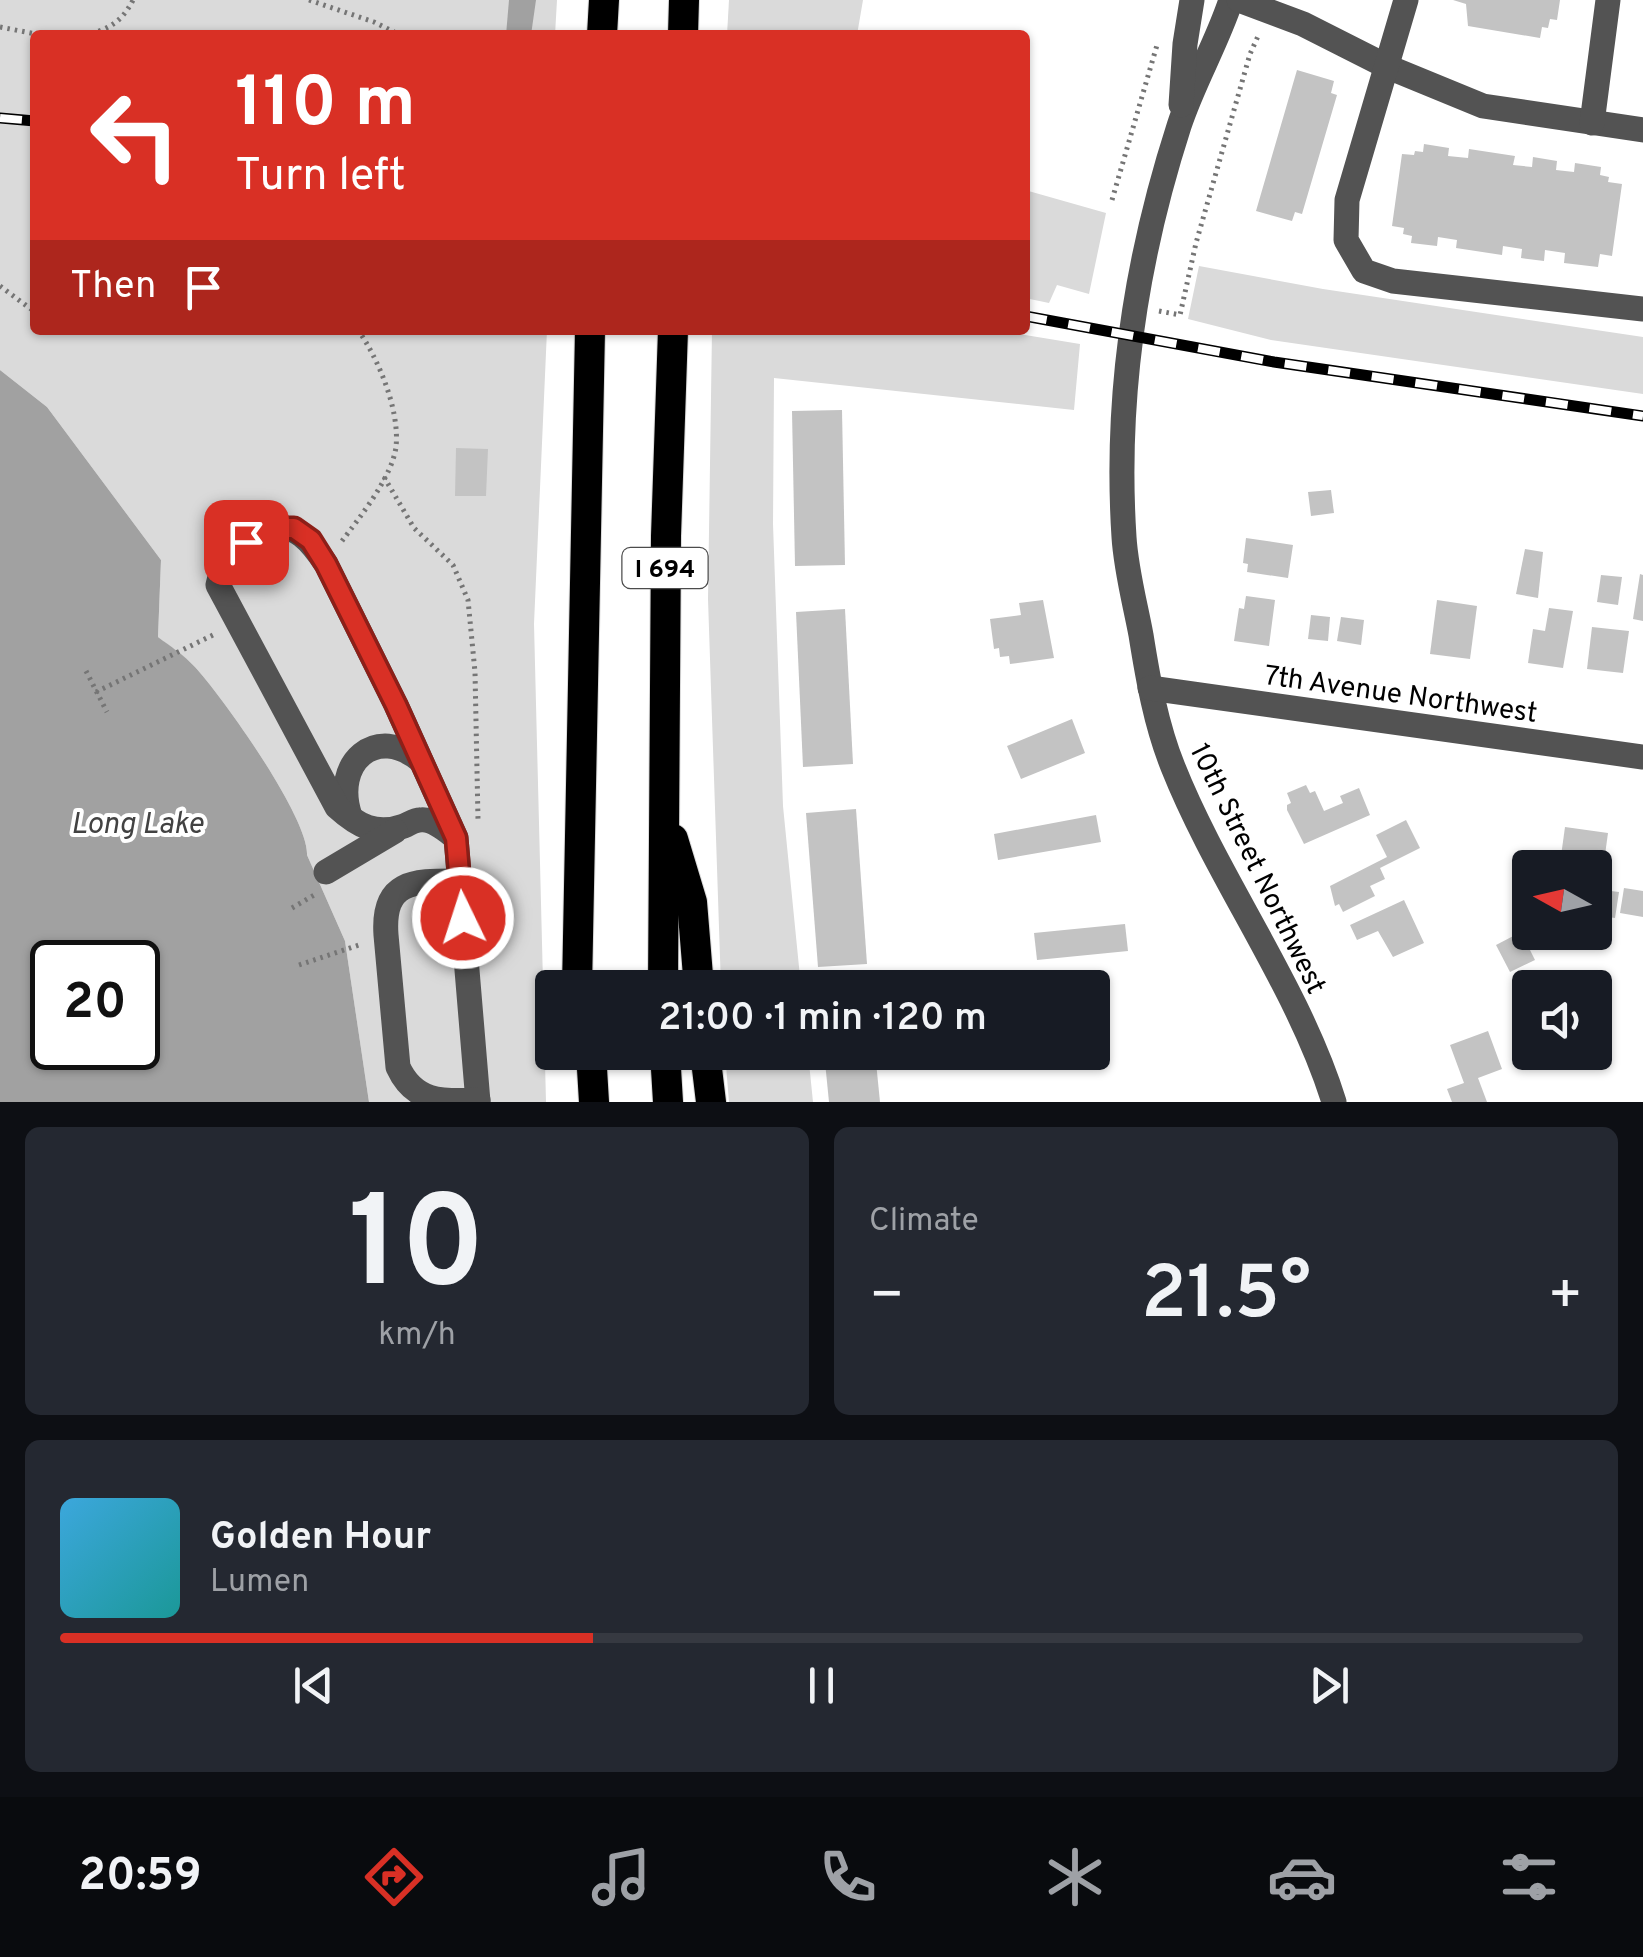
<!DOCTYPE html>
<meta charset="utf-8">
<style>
:root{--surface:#171b24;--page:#242831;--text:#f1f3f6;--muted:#9ea1a6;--line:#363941;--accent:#d93025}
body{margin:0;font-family:Overpass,sans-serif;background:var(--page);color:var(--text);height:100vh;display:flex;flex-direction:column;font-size:38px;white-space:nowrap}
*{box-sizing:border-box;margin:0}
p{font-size:32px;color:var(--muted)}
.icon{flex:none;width:55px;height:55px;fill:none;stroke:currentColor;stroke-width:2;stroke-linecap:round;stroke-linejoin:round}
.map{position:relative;height:1102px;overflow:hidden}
.drawer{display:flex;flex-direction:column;gap:25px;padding:25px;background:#0d0f14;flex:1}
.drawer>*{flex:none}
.banner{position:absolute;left:30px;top:30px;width:1000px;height:305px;border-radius:10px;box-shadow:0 2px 8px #0004;background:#d93025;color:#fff;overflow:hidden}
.needle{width:65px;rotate:278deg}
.tools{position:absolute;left:1512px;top:850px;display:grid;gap:20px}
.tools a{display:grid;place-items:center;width:100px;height:100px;border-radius:10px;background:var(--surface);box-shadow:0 2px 8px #0004;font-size:50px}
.speed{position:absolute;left:30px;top:940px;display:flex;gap:20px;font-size:50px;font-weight:700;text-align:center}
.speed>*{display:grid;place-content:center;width:130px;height:130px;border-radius:50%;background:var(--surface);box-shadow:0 2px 8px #0004;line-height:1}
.speed .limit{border:5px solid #111;border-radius:15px;background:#fff;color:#111}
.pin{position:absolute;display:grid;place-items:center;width:85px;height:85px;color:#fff;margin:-42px;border-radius:20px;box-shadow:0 5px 15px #0006}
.me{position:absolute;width:110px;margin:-55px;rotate:356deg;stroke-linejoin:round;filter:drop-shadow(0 0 8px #0008)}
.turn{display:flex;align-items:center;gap:35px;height:210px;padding:0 40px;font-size:45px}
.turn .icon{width:130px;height:130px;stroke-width:2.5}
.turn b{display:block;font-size:70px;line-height:85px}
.then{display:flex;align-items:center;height:95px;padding:0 40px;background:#0003;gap:20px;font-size:38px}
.big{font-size:75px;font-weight:600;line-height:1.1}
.drawer .tile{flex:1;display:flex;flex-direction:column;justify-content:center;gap:15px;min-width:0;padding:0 35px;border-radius:15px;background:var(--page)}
.drawer .dial{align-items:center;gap:0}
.dial b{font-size:130px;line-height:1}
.song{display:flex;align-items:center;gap:30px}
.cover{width:120px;height:120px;border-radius:15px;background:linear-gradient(135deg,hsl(200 70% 55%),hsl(180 70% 35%))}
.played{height:10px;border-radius:5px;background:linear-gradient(90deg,var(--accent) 35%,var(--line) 35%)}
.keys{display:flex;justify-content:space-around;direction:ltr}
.heat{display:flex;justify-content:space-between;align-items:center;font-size:55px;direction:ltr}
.drawer .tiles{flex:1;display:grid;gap:25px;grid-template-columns:1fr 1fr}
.tile:last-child{grid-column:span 2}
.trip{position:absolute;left:535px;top:970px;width:575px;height:100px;border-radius:10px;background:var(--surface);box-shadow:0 2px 8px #0004;font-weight:600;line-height:100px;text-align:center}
.tabs{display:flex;height:160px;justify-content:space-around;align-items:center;background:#090b0e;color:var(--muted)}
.tabs .icon{width:70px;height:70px}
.tabs .current{color:var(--accent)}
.tabs b{font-size:45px;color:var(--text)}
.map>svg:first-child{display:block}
.green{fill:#dadada}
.water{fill:#a1a1a1;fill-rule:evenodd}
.building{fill:#c3c3c3}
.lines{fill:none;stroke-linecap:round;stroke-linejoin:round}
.highway-casing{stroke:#dbdbdb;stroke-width:32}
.path{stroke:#757575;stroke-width:5;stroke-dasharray:2.5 5;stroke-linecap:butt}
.minor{stroke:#535353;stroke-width:25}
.highway{stroke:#000;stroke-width:30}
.rail-casing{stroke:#000;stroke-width:11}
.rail{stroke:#fff;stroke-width:8;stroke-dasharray:22;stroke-linecap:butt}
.route-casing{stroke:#8d1f18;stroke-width:25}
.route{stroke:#d93025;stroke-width:18}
.labels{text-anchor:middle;stroke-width:8;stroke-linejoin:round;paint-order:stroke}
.shield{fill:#fff;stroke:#4c4c4c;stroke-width:2.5}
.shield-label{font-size:25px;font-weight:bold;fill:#000}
.street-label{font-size:28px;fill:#000;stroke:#fff}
.water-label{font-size:30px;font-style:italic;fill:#424242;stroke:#fff}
</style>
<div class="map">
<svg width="1643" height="1102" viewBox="0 0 1643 1102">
<rect width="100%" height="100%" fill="#fff"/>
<!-- green -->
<g class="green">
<path d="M0,0H557L555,35H35V330H547L534,624L546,1102H369L345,941L307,855C309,818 222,696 195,667C184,655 170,647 158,637L161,560L47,407L0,370Z"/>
<path d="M729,0H863L857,35H727Z"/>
<path d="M1025,190L1106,213L1089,294L1057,285L1049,303L1025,298Z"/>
<path d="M1199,266L1323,289L1643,337V394L1271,340L1188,319Z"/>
<path d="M712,330H995L1080,344L1074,410L774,378L773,524L783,806L801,987H721L708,599Z"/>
<path d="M725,1053H808L813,1102H729Z"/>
</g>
<!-- water -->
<g class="water">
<path d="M509,0H536L531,35H506Z"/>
<path d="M0,370L47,407L161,560L158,637C170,646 184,655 195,667C222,696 309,818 307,855L345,941L369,1102H0ZM52,962H138V1048H52Z"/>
</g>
<!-- building -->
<g class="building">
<path d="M1453,0H1560L1557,20L1550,19L1548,28L1542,27L1540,38L1468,26L1466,4Z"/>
<path d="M1297,70L1334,81L1331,93L1337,95L1302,214L1295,212L1292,221L1256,211Z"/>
<path d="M1424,144L1449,148L1448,156L1468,158L1469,149L1515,156L1513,165L1532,167L1533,157L1557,161L1556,170L1574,172L1575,163L1601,167L1600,175L1609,177L1608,182L1622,184L1612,256L1600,254L1598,267L1564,263L1565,253L1545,250L1544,261L1521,258L1522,249L1503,246L1502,255L1456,248L1457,240L1438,237L1437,246L1411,243L1412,236L1403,234L1404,228L1392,226L1402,154L1414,155L1415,151L1423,152Z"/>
<path d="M842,410L845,565L795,566L792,411Z"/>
<path d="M456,448L488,449L486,496H455Z"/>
<path d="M1331,490L1334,513L1311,516L1308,492Z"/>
<path d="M1246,538L1293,545L1288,578L1247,572L1248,564L1243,563Z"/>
<path d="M1525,549L1543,552L1538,598L1516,594Z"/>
<path d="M1640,574L1643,575V621L1633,619Z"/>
<path d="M1601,575L1622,577L1618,605L1597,602Z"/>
<path d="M1246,596L1275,600L1269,646L1234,641L1239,608L1244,609Z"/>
<path d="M1043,600L1054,658L1010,664L1009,656L1000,657L999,648L994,649L990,619L1021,615L1019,603Z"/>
<path d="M1437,600L1477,606L1470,659L1430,654Z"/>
<path d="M1549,608L1573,611L1563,668L1528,663L1533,629L1545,631Z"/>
<path d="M845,609L853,764L803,767L796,612Z"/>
<path d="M1311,615L1330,617L1328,641L1308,639Z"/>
<path d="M1341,617L1364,620L1361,645L1337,641Z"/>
<path d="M1592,627L1629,631L1623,673L1587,669Z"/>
<path d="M1072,719L1085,753L1021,779L1007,746Z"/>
<path d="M1306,785L1310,793L1315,791L1324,811L1343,803L1340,796L1359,788L1370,815L1304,844L1287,810V805L1291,803L1287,793Z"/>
<path d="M856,809L867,964L818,967L806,813Z"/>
<path d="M1096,815L1101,842L998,860L994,834Z"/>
<path d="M1406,820L1420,848L1380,868L1385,879L1370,886L1375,896L1343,912L1339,904L1335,906L1330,886L1387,857L1376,835Z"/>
<path d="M1565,827L1608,833L1604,862L1561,856Z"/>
<path d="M1624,888L1643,891V917L1620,913Z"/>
<path d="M1595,889L1619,892L1615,918L1595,915Z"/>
<path d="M1404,900L1424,943L1393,957L1378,931L1357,940L1350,925Z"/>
<path d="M1125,924L1128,951L1037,960L1034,933Z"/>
<path d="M1521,932L1535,960L1510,972L1496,945Z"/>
<path d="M1488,1031L1502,1069L1478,1078L1487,1102H1452L1447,1089L1464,1083L1450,1045Z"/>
<path d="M824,1052H875L880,1102H829Z"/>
</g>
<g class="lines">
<defs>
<g id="highway">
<path d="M602,35L604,0"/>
<path d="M683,35L684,0"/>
<path d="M673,839L692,902L699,988"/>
<path d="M577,988L590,330"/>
<path d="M663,988L666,536L673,330"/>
<path d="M591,1052L594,1102"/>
<path d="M665,1052L668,1102"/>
<path d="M705,1052L711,1102"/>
</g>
</defs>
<!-- highway casing -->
<use href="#highway" class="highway-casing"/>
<!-- path -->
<g class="path">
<path d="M309,0L374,22L400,35"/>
<path d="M0,27L41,35"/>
<path d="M84,35C108,30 122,22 133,0"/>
<path d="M1112,200L1157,45"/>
<path d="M0,286L35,312"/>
<path d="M1159,311L1180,315L1196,243L1250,54L1259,34"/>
<path d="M384,477L414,528L453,565L468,600L475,672L478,820"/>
<path d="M342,541C360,517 392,477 396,447C400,410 378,358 358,330"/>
<path d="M86,671L107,712"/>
<path d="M96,692L215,634"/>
<path d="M292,908L316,894"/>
<path d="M299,965L362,944"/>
</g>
<!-- minor -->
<g class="minor">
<path d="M1231,0C1217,43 1193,83 1179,126C1136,259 1115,398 1124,537C1126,570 1135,603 1141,635C1148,679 1156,725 1173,767C1218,880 1298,986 1334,1102"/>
<path d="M1239,0L1303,24L1388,67L1483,106L1643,130"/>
<path d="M1406,0L1347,200L1346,240L1364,271L1393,281L1643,309"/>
<path d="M1181,105L1185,44L1192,0"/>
<path d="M1592,123L1608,0"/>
<path d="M1150,688L1643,757"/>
<path d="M350,816C332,763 376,723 421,761"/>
<path d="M456,838C447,831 433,818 420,820C414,820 409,824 404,826C376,836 358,826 337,807L218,585L225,557C271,523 291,510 326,564L396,705L456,838L478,1102"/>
<path d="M326,872L395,831"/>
<path d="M460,881C415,881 382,879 386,935L398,1067C414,1102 441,1102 478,1100"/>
</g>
<!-- highway -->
<use href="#highway" class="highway"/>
<defs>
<g id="rail">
<path d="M0,118L35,121"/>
<path d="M1025,316L1274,362L1643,416"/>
</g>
</defs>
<!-- rail casing -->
<use href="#rail" class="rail-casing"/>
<!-- rail -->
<use href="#rail" class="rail"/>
</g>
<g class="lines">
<defs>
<path id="route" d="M246,542L276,528H294L311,540L326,564L396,705L456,838L463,918"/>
</defs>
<!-- route casing -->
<use href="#route" class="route-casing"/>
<!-- route -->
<use href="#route" class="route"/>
</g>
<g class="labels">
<!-- shield labels -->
<rect class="shield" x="622.5" y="548" width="85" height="40" rx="8"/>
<g class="shield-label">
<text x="665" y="577">I 694</text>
</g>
<!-- street labels -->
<g class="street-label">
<text transform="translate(1401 693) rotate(8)" y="10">7th Avenue Northwest</text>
<text transform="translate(1259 868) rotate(64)" y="10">10th Street Northwest</text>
</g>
<!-- water labels -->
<g class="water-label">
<text x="137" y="833">Long Lake</text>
</g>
</g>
</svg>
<div class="tools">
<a><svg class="needle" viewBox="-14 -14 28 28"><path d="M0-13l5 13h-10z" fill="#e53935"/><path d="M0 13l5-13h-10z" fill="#9ea1a6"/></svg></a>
<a><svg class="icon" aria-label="sound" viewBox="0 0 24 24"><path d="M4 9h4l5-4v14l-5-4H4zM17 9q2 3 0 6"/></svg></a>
</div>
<div class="speed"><div class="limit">20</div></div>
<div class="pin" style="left:246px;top:542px;background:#d93025"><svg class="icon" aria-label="arrive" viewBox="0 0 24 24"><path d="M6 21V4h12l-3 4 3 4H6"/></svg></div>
<svg class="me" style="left:463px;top:918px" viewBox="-20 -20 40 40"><circle r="17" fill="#d93025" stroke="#fff" stroke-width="3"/><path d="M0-11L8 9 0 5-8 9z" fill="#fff"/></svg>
<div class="trip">21:00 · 1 min · 120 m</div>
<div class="banner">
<div class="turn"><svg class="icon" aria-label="left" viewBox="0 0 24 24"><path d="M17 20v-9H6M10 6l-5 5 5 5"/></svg><div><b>110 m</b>Turn left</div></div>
<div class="then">Then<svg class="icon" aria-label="arrive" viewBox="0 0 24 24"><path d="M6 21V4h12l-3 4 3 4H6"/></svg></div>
</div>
</div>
<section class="drawer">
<div class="tiles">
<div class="tile dial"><b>10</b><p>km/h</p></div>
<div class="tile"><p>Climate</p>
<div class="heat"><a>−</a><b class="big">21.5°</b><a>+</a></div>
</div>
<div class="tile">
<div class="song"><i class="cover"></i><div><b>Golden Hour</b><p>Lumen</p></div></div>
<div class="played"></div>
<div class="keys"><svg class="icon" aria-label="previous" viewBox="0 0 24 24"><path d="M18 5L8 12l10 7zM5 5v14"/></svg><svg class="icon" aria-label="pause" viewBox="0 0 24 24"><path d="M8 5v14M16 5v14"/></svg><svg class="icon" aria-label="next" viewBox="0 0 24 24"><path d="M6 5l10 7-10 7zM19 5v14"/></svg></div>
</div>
</div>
</section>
<nav class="tabs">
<b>20:59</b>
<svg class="icon current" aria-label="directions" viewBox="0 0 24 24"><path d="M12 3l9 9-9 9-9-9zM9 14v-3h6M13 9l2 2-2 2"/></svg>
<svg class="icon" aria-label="music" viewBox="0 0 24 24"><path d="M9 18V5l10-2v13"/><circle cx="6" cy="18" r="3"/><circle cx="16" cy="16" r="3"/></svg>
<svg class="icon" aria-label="phone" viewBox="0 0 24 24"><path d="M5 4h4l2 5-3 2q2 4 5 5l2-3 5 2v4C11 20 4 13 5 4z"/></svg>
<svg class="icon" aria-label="climate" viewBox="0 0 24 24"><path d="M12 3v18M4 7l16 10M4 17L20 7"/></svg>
<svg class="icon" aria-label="car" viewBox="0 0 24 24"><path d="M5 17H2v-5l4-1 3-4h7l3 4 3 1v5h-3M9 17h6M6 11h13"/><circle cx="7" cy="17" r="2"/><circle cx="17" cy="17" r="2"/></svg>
<svg class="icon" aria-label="filters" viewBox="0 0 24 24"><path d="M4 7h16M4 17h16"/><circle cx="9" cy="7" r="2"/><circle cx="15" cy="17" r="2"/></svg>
</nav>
